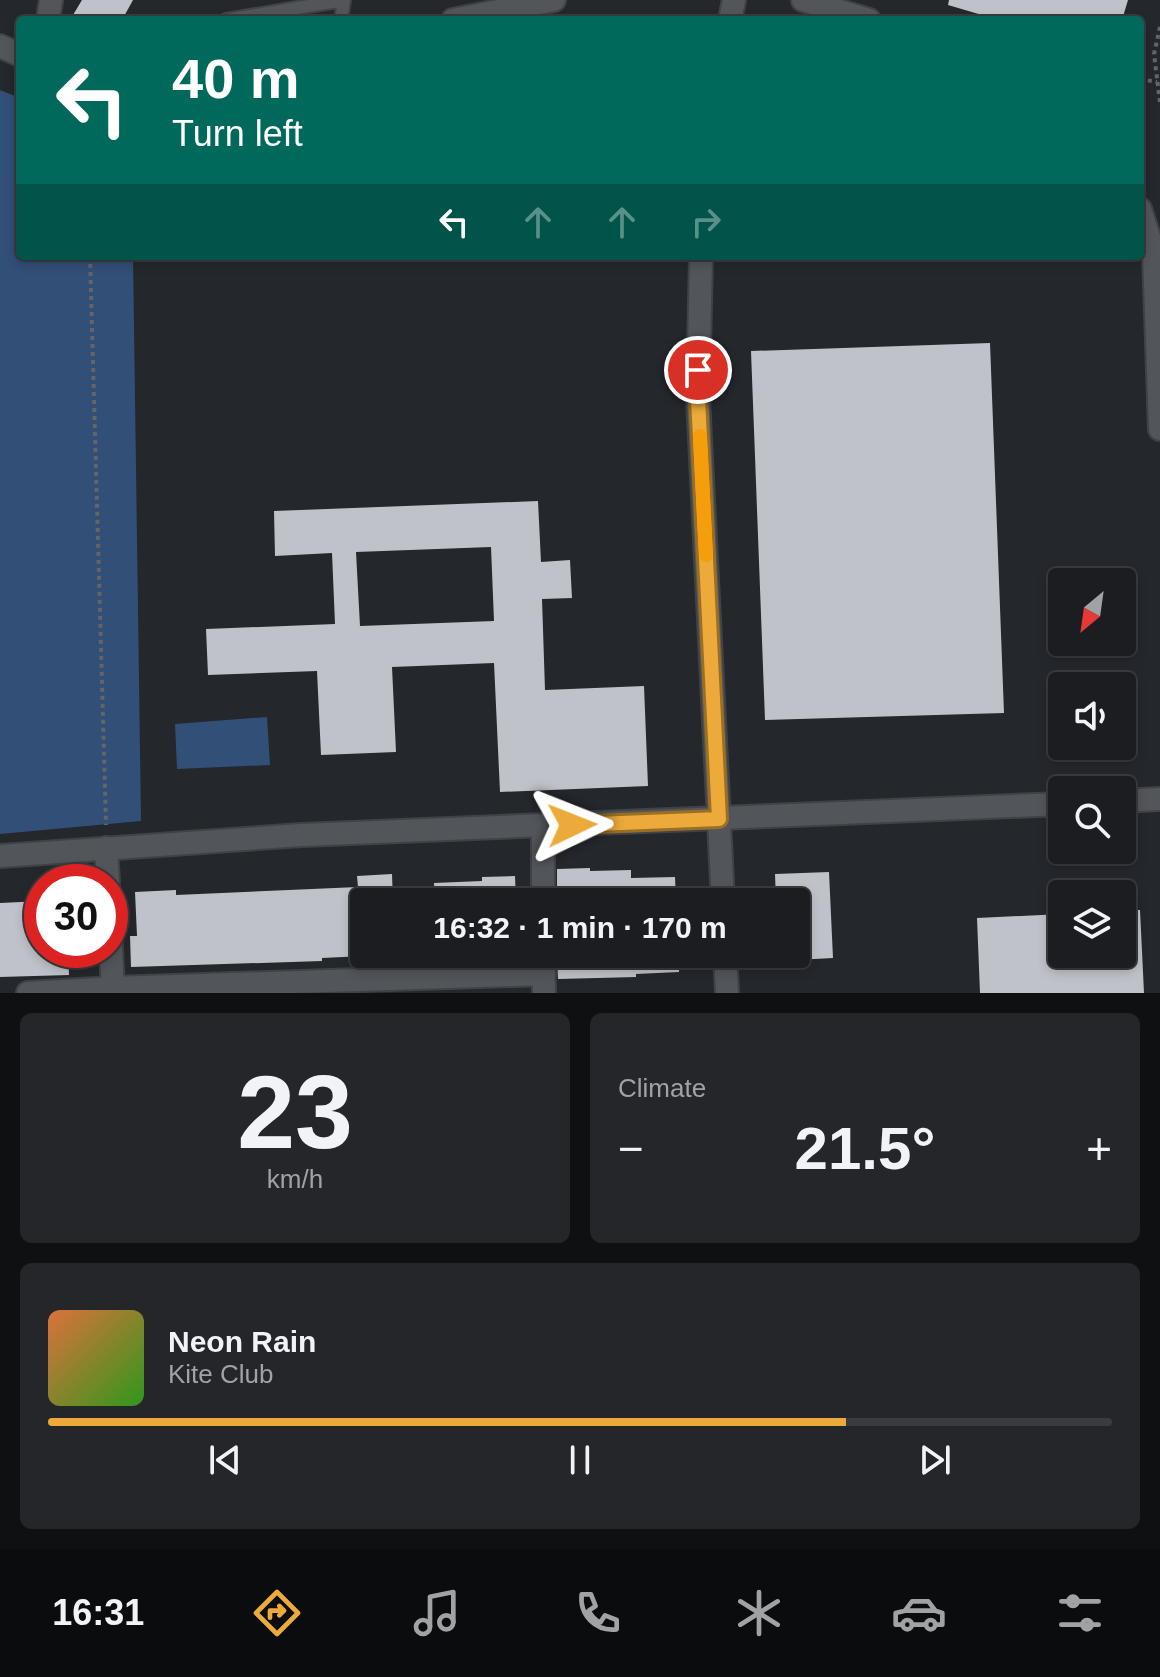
<!DOCTYPE html>
<meta charset="utf-8">
<style>
:root{--surface:#1b1d21;--page:#24262a;--text:#f1f3f6;--muted:#a0a2a5;--line:#393b3f;--accent:#ebaa39}
body{margin:0;font-family:Arial,sans-serif;background:var(--page);color:var(--text);height:100vh;display:flex;flex-direction:column;font-size:30px;white-space:nowrap}
*{box-sizing:border-box;margin:0}
p{font-size:26px;color:var(--muted)}
.icon{flex:none;width:44px;height:44px;fill:none;stroke:currentColor;stroke-width:2;stroke-linecap:round;stroke-linejoin:round}
.map{position:relative;height:993px;overflow:hidden}
.side{display:flex;flex-direction:column;gap:20px;padding:20px;background:#0f1012;flex:1}
.side>*{flex:none}
.banner{position:absolute;left:16px;top:16px;width:1128px;height:244px;border-radius:8px;box-shadow:0 4px 12px #0003,0 0 0 2px var(--line);background:#00695c;color:#fff;overflow:hidden}
.needle{width:52px;rotate:209deg}
.tools{position:absolute;left:1048px;top:568px;display:grid;gap:16px}
.tools a{display:grid;place-items:center;width:88px;height:88px;border-radius:8px;background:var(--surface);box-shadow:0 4px 12px #0003,0 0 0 2px var(--line);font-size:40px}
.speed{position:absolute;left:24px;top:864px;display:flex;gap:16px;font-size:40px;font-weight:700;text-align:center}
.speed>*{display:grid;place-content:center;width:104px;height:104px;border-radius:50%;background:var(--surface);box-shadow:0 4px 12px #0003,0 0 0 2px var(--line);line-height:1}
.speed .limit{border:12px solid #d22;background:#fff;color:#111}
.pin{position:absolute;display:grid;place-items:center;width:68px;height:68px;color:#fff;margin:-34px;border:4px solid #fff;border-radius:50%;box-shadow:0 2px 8px #0007}
.me{position:absolute;width:88px;margin:-44px;rotate:88deg;stroke-linejoin:round;filter:drop-shadow(0 0 6px #0008)}
.turn{display:flex;align-items:center;gap:28px;height:168px;padding:0 24px;font-size:36px}
.turn .icon{width:104px;height:104px;stroke-width:2.5}
.turn b{display:block;font-size:56px;line-height:68px}
.lanes{display:flex;align-items:center;height:76px;padding:0 24px;background:#0003;justify-content:center;gap:40px;direction:ltr}
.lanes .off{opacity:.35}
.big{font-size:60px;font-weight:800;line-height:1.1}
.side .widget{flex:1;display:flex;flex-direction:column;justify-content:center;gap:12px;min-width:0;padding:0 28px;border-radius:12px;background:var(--page)}
.side .dial{align-items:center;gap:0}
.dial b{font-size:104px;line-height:1}
.song{display:flex;align-items:center;gap:24px}
.cover{width:96px;height:96px;border-radius:12px;background:linear-gradient(135deg,hsl(20 70% 55%),hsl(110 70% 35%))}
.played{height:8px;border-radius:4px;background:linear-gradient(90deg,var(--accent) 75%,var(--line) 75%)}
.keys{display:flex;justify-content:space-around;direction:ltr}
.heat{display:flex;justify-content:space-between;align-items:center;font-size:44px;direction:ltr}
.side .tiles{flex:1;display:grid;gap:20px;grid-template-columns:1fr 1fr}
.widget:last-child{grid-column:span 2}
.trip{position:absolute;left:350px;top:888px;width:460px;height:80px;border-radius:8px;background:var(--surface);box-shadow:0 4px 12px #0003,0 0 0 2px var(--line);font-weight:800;line-height:80px;text-align:center}
.menu{display:flex;height:128px;justify-content:space-around;align-items:center;background:#0b0c0d;color:var(--muted)}
.menu .icon{width:56px;height:56px}
.menu .on{color:var(--accent)}
.menu b{font-size:36px;color:var(--text)}
.map>svg:first-child{display:block}
.green{fill:#324f78}
.building{fill:#bfc3c9;fill-rule:evenodd}
.lines{fill:none;stroke-linecap:round;stroke-linejoin:round}
.service-casing{stroke:#404246;stroke-width:16}
.minor-casing{stroke:#404246;stroke-width:26}
.tertiary-casing{stroke:#404246;stroke-width:26}
.path{stroke:#626569;stroke-width:4;stroke-dasharray:4 4;stroke-linecap:butt}
.service{stroke:#52555a;stroke-width:12}
.minor{stroke:#52555a;stroke-width:22}
.tertiary{stroke:#52555a;stroke-width:22}
.route-casing{stroke:#996e25;stroke-width:20}
.route{stroke:#ebaa39;stroke-width:14}
.slow{stroke:#f59e0b;stroke-width:14}
</style>
<div class="map">
<svg width="1160" height="993" viewBox="0 0 1160 993">
<rect width="100%" height="100%" fill="#24272c"/>
<!-- green -->
<g class="green">
<path d="M0,90L20,98V256H133L141,821L0,834Z"/>
<path d="M267,717L270,765L177,769L175,724Z"/>
</g>
<!-- building -->
<g class="building">
<path d="M82,0H133L122,20H70Z"/>
<path d="M949,0H1128L1122,20H999L948,5Z"/>
<path d="M990,343L1004,713L765,720L751,351Z"/>
<path d="M538,501L541,562L570,560L572,598L542,599L545,690L644,686L648,786L500,792L494,663L392,667L396,752L321,755L317,671L208,675L206,629L335,624L332,553L275,556L274,511ZM491,547L494,621L360,626L356,552Z"/>
<path d="M590,868V871L631,870V878L675,877L676,902H557V869Z"/>
<path d="M829,872L833,958L796,960V902H776L775,874Z"/>
<path d="M392,874L393,902H364V956L322,958V961L131,967L130,936H137L135,892L176,890V895L358,887L357,876Z"/>
<path d="M515,876L516,902H435L434,883L482,881V877Z"/>
<path d="M42,901V950H68L69,975L0,977V903Z"/>
<path d="M1140,910L1144,993H980L977,918L1062,914V954H1122V911Z"/>
<path d="M557,954H679V972L636,974V977L558,979Z"/>
</g>
<g class="lines">
<defs>
<path id="service" d="M226,20L344,0L341,20"/>
<g id="minor">
<path d="M453,20L554,0"/>
<path d="M0,46L20,55"/>
<path d="M1122,801L1160,799"/>
<path d="M543,826V902"/>
<path d="M106,848L108,882"/>
<path d="M0,856L302,835L1062,804"/>
<path d="M110,927L113,993"/>
<path d="M543,954L544,993"/>
<path d="M28,993L113,988L544,974"/>
</g>
<g id="tertiary">
<path d="M803,0L869,20"/>
<path d="M48,20L51,0"/>
<path d="M730,20L734,0"/>
<path d="M1140,209L1154,253L1160,429"/>
<path d="M701,256L698,398L723,902"/>
<path d="M725,954L727,993"/>
</g>
</defs>
<!-- service casing -->
<use href="#service" class="service-casing"/>
<!-- minor casing -->
<use href="#minor" class="minor-casing"/>
<!-- tertiary casing -->
<use href="#tertiary" class="tertiary-casing"/>
<!-- path -->
<g class="path">
<path d="M1160,27L1154,54L1160,102"/>
<path d="M1140,79L1157,82"/>
<path d="M90,256L106,825"/>
</g>
<!-- service -->
<use href="#service" class="service"/>
<!-- minor -->
<use href="#minor" class="minor"/>
<!-- tertiary -->
<use href="#tertiary" class="tertiary"/>
</g>
<g class="lines">
<defs>
<path id="route" d="M572,825L719,819L698,398V370"/>
</defs>
<!-- route casing -->
<use href="#route" class="route-casing"/>
<!-- route -->
<use href="#route" class="route"/>
<!-- slow -->
<path class="slow" d="M700,436L706,555"/>
</g>
</svg>
<div class="tools">
<a><svg class="needle" viewBox="-14 -14 28 28"><path d="M0-13l5 13h-10z" fill="#e53935"/><path d="M0 13l5-13h-10z" fill="#a0a2a5"/></svg></a>
<a><svg class="icon" aria-label="sound" viewBox="0 0 24 24"><path d="M4 9h4l5-4v14l-5-4H4zM17 9q2 3 0 6"/></svg></a>
<a><svg class="icon" aria-label="search" viewBox="0 0 24 24"><circle cx="10" cy="10" r="6"/><path d="M15 15l6 6"/></svg></a>
<a><svg class="icon" aria-label="layers" viewBox="0 0 24 24"><path d="M12 4l9 5-9 5-9-5zM3 14l9 5 9-5"/></svg></a>
</div>
<div class="speed"><div class="limit">30</div></div>
<div class="pin" style="left:698px;top:370px;background:#d93025"><svg class="icon" aria-label="arrive" viewBox="0 0 24 24"><path d="M6 21V4h12l-3 4 3 4H6"/></svg></div>
<svg class="me" style="left:572px;top:825px" viewBox="-20 -20 40 40"><path d="M0-17L14 15 0 8-14 15z" fill="#ebaa39" stroke="#fff" stroke-width="4"/></svg>
<div class="trip">16:32 · 1 min · 170 m</div>
<div class="banner">
<div class="turn"><svg class="icon" aria-label="left" viewBox="0 0 24 24"><path d="M17 20v-9H6M10 6l-5 5 5 5"/></svg><div><b>40 m</b>Turn left</div></div>
<div class="lanes"><svg class="icon" aria-label="left" viewBox="0 0 24 24"><path d="M17 20v-9H6M10 6l-5 5 5 5"/></svg><svg class="icon off" aria-label="ahead" viewBox="0 0 24 24"><path d="M12 20V5M6 11l6-6 6 6"/></svg><svg class="icon off" aria-label="ahead" viewBox="0 0 24 24"><path d="M12 20V5M6 11l6-6 6 6"/></svg><svg class="icon off" aria-label="right" viewBox="0 0 24 24"><path d="M7 20v-9h11M14 6l5 5-5 5"/></svg></div>
</div>
</div>
<section class="side">
<div class="tiles">
<div class="widget dial"><b>23</b><p>km/h</p></div>
<div class="widget"><p>Climate</p>
<div class="heat"><a>−</a><b class="big">21.5°</b><a>+</a></div>
</div>
<div class="widget">
<div class="song"><i class="cover"></i><div><b>Neon Rain</b><p>Kite Club</p></div></div>
<div class="played"></div>
<div class="keys"><svg class="icon" aria-label="previous" viewBox="0 0 24 24"><path d="M18 5L8 12l10 7zM5 5v14"/></svg><svg class="icon" aria-label="pause" viewBox="0 0 24 24"><path d="M8 5v14M16 5v14"/></svg><svg class="icon" aria-label="next" viewBox="0 0 24 24"><path d="M6 5l10 7-10 7zM19 5v14"/></svg></div>
</div>
</div>
</section>
<nav class="menu">
<b>16:31</b>
<svg class="icon on" aria-label="directions" viewBox="0 0 24 24"><path d="M12 3l9 9-9 9-9-9zM9 14v-3h6M13 9l2 2-2 2"/></svg>
<svg class="icon" aria-label="music" viewBox="0 0 24 24"><path d="M9 18V5l10-2v13"/><circle cx="6" cy="18" r="3"/><circle cx="16" cy="16" r="3"/></svg>
<svg class="icon" aria-label="phone" viewBox="0 0 24 24"><path d="M5 4h4l2 5-3 2q2 4 5 5l2-3 5 2v4C11 20 4 13 5 4z"/></svg>
<svg class="icon" aria-label="climate" viewBox="0 0 24 24"><path d="M12 3v18M4 7l16 10M4 17L20 7"/></svg>
<svg class="icon" aria-label="car" viewBox="0 0 24 24"><path d="M5 17H2v-5l4-1 3-4h7l3 4 3 1v5h-3M9 17h6M6 11h13"/><circle cx="7" cy="17" r="2"/><circle cx="17" cy="17" r="2"/></svg>
<svg class="icon" aria-label="filters" viewBox="0 0 24 24"><path d="M4 7h16M4 17h16"/><circle cx="9" cy="7" r="2"/><circle cx="15" cy="17" r="2"/></svg>
</nav>
